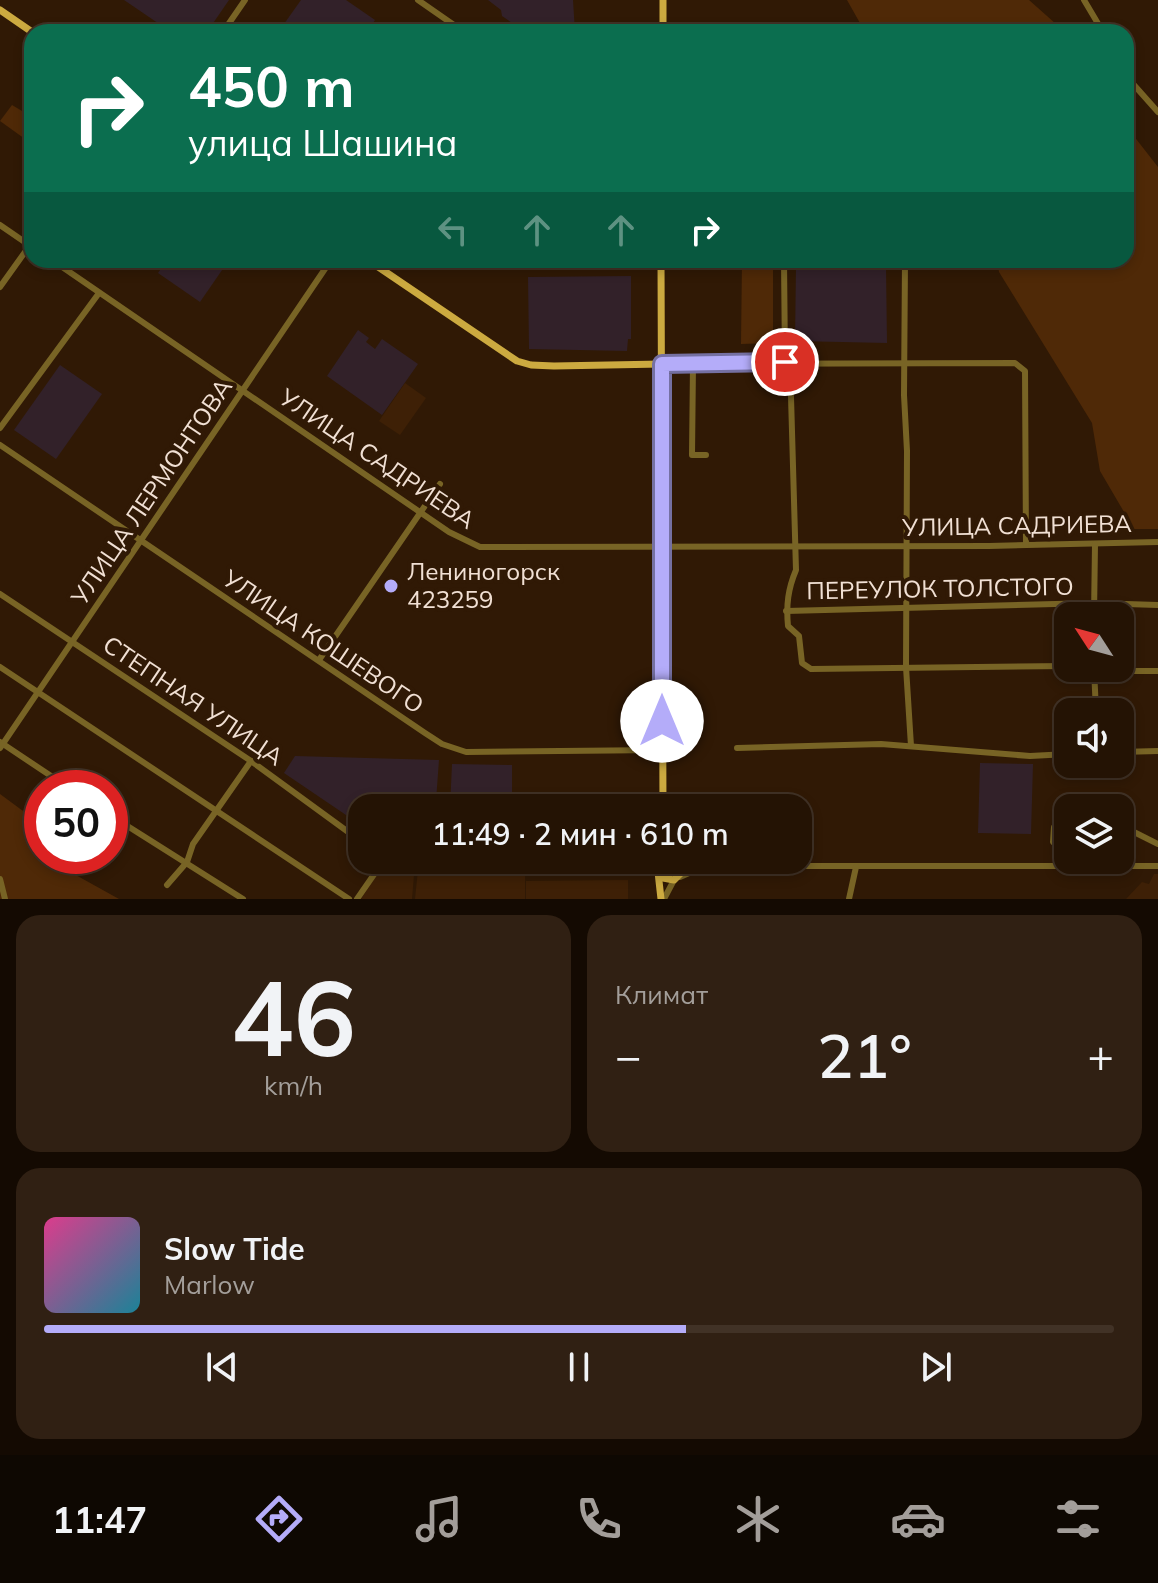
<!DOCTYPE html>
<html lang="ru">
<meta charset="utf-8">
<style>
:root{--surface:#241304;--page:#302013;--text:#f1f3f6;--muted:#a39e9a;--line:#413226;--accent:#b4acf9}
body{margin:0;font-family:Mulish,sans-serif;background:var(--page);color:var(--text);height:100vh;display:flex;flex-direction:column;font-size:30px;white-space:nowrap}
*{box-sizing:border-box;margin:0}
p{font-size:26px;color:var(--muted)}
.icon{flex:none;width:44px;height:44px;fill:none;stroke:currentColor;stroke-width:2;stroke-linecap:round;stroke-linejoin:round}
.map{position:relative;height:899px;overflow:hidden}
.details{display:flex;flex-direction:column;gap:16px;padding:16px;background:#140a02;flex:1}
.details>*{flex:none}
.guide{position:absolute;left:24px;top:24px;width:1110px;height:244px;border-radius:24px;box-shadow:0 4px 12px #0003,0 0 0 2px var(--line);background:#0b6e4f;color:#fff;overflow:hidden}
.needle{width:52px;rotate:306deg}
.fabs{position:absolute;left:1054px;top:602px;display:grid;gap:16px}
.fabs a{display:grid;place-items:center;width:80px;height:80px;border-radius:16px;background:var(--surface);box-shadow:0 4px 12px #0003,0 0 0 2px var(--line);font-size:40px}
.speed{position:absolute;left:24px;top:770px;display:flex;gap:16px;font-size:40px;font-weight:700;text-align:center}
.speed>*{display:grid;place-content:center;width:104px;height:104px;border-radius:50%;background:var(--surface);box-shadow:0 4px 12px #0003,0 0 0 2px var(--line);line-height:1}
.speed .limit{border:12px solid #d22;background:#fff;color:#111}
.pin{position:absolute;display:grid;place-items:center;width:68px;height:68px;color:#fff;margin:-34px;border:4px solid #fff;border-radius:50%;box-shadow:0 2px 8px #0007}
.me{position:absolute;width:88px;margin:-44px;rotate:0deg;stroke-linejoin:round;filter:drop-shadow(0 0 6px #0008)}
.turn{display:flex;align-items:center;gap:28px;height:168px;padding:0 32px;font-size:36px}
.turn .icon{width:104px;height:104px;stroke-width:2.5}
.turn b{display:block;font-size:56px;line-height:68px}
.lanes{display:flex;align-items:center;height:76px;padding:0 32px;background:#0003;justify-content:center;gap:40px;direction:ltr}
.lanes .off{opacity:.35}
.big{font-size:60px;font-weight:600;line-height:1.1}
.details .widget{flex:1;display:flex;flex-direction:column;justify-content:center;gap:12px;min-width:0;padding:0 28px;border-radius:24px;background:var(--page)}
.details .dial{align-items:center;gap:0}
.dial b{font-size:104px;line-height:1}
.song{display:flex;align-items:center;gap:24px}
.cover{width:96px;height:96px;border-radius:12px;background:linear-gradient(135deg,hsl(330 70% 55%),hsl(190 70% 35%))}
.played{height:8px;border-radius:4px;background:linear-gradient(90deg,var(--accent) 60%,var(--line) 60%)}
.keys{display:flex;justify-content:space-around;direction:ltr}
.heat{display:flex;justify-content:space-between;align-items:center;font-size:44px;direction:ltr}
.details .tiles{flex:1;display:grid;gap:16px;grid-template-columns:1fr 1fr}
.widget:last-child{grid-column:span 2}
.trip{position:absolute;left:348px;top:794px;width:464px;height:80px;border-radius:24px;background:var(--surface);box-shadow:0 4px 12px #0003,0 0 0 2px var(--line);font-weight:600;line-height:80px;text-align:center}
.tab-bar{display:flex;height:128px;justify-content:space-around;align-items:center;background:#0e0802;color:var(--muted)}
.tab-bar .icon{width:56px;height:56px}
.tab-bar .active{color:var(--accent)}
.tab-bar b{font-size:36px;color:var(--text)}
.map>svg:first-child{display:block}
.built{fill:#3e2006}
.education{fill:#322129}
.green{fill:#4f2907}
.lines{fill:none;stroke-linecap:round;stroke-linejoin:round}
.minor{stroke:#786425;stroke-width:6}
.major{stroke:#ccaa40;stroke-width:7}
.route-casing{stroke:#7570a2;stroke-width:20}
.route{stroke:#b4acf9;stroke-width:14}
.poi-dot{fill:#b4acf9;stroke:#301905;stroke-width:3}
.labels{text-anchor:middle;stroke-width:8;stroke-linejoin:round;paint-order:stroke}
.street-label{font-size:24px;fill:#f1e0d4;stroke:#301905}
.poi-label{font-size:24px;fill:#f1e0d4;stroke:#301905;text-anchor:start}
</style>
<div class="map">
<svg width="1158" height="899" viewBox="0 0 1158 899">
<rect width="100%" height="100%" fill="#301905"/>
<!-- built -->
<g class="built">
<path d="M405,383L426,398L400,435L379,421Z"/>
<path d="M419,860H525V899H415Z"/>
<path d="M415,863L412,899H361L384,864Z"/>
<path d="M1154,874H1158V899H1126L1142,882L1149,884Z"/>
<path d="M628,880V899H526V881Z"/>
</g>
<!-- education -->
<g class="education">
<path d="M124,0H229L207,32H171Z"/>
<path d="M301,0H346L375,20L367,32H281L279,31Z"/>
<path d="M488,0H573L575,32H525L502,16L501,10Z"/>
<path d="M167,260H229L200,302L158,273Z"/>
<path d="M796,266H886L887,343L795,341Z"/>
<path d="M631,276V339H628L627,351L529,349L528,277Z"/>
<path d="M358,330L369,338L366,342L375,349L382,339L418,364L382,415L327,376Z"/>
<path d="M60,365L102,394L56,459L14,430Z"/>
<path d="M295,756L439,760L436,801L441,803L440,808H362V817L346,815L284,773Z"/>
<path d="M980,763L1033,764L1031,834L978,833Z"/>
<path d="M452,764L512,765V808H450Z"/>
</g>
<!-- green -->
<g class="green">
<path d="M847,0H1029L1065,32H865Z"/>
<path d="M12,105L32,117V144L0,121Z"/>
<path d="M1126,126L1158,167V529H1134L1100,471L1092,423L999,272L997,260H1126Z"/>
<path d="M742,260H773V343L741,344Z"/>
<path d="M533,793H580L581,799H600V808H533Z"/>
<path d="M0,794L42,825V856H55L56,864L119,899H0Z"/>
</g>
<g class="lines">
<!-- minor -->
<g class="minor">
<path d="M418,0L464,32"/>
<path d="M1084,0L1103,32"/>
<path d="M223,32L245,0"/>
<path d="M1126,76L1158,112"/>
<path d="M0,225L32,247"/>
<path d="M52,260L449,532L480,547L989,546L1158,542"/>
<path d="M784,260L785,362"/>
<path d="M905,260L904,395L907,451L906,667L911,746"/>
<path d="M0,287L30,245"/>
<path d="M790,362L796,570C788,589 786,605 788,626L799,636L802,663L811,669L1068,666"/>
<path d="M662,364L1015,363L1025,371L1026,545"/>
<path d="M693,364L692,455H706"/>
<path d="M0,428L99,293"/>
<path d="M0,445L425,733L442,744L466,752L662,750"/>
<path d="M0,594L251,761L362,842"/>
<path d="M786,611L1094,603L1158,605"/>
<path d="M1094,616L1095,544"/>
<path d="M319,660L440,484"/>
<path d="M0,667L349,899"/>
<path d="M1094,668L1096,712"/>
<path d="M1094,671H1158"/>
<path d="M0,742L69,788"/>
<path d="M0,748L331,260"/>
<path d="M737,748L881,744L1030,756L1068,754"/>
<path d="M1120,752L1158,751"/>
<path d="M110,815L243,899"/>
<path d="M1068,821L1054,827L1053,842L1068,857"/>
<path d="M1120,825L1158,844"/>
<path d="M680,860L707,866H1158"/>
<path d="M680,877L703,867"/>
<path d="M0,879L5,899"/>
<path d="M167,885L187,862L193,844L251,761"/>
<path d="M357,899L384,860"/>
<path d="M664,899L674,880"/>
<path d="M849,899L856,867"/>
</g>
<!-- major -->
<g class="major">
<path d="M0,10L32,32"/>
<path d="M663,32V0"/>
<path d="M368,260L517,361L531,365L554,366L662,364"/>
<path d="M661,260L663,808"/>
<path d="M658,867L663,878L674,880L682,872L679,860"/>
<path d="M658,872L661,899"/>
</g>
</g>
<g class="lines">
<defs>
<path id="route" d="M662,721V364L785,362"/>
</defs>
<!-- route casing -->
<use href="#route" class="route-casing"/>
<!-- route -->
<use href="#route" class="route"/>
</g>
<!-- markers -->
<circle class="poi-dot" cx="391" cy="586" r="8"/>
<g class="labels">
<!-- street labels -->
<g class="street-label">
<text transform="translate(377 459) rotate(34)" y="8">УЛИЦА САДРИЕВА</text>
<text transform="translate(152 492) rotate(-56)" y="8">УЛИЦА ЛЕРМОНТОВА</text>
<text transform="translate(1017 526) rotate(-1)" y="8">УЛИЦА САДРИЕВА</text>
<text transform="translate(940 589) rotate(-1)" y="8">ПЕРЕУЛОК ТОЛСТОГО</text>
<text transform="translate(323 642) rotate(34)" y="8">УЛИЦА КОШЕВОГО</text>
<text transform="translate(193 701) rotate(34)" y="8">СТЕПНАЯ УЛИЦА</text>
</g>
<!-- poi labels -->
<g class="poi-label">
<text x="407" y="580">Лениногорск<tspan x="407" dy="28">423259</tspan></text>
</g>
</g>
</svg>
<div class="fabs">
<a><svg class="needle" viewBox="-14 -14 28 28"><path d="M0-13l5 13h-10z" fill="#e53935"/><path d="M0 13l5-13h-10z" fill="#a39e9a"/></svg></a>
<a><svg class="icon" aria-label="sound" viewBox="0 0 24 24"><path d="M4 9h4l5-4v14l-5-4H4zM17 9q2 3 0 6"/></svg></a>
<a><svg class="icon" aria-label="layers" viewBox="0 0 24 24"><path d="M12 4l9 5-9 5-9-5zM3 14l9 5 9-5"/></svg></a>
</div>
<div class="speed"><div class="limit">50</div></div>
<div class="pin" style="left:785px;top:362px;background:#d93025"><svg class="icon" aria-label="arrive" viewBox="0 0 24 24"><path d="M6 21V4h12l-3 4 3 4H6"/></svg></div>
<svg class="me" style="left:662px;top:721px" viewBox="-20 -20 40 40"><circle r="19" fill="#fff"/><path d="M0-13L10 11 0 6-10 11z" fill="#b4acf9"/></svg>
<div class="trip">11:49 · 2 мин · 610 m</div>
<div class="guide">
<div class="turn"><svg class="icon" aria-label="right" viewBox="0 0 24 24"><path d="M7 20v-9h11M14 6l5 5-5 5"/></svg><div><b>450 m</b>улица Шашина</div></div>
<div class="lanes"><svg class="icon off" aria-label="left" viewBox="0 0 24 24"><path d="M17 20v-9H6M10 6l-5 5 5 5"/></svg><svg class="icon off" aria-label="ahead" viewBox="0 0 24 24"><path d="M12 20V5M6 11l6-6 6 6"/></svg><svg class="icon off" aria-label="ahead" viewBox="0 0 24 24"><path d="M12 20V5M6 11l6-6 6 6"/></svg><svg class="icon" aria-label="right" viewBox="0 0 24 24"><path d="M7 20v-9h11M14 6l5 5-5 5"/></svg></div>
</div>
</div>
<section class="details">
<div class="tiles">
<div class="widget dial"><b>46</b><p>km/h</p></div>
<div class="widget"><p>Климат</p>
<div class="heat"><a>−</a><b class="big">21°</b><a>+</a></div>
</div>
<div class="widget">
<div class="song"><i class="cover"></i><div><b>Slow Tide</b><p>Marlow</p></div></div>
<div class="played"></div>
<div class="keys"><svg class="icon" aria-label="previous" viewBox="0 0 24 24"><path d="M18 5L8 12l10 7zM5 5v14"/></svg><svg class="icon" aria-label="pause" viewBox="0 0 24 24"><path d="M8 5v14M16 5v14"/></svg><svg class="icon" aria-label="next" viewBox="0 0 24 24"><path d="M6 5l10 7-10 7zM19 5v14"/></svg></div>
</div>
</div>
</section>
<nav class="tab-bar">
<b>11:47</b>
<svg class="icon active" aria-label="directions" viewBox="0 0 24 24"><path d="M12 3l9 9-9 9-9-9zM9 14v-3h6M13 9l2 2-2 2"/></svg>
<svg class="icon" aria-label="music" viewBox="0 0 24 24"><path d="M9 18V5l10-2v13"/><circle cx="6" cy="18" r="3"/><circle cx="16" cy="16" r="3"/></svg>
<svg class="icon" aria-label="phone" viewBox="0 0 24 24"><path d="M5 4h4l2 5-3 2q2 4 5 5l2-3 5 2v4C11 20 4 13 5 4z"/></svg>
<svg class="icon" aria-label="climate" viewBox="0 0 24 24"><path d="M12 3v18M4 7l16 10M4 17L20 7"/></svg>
<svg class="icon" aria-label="car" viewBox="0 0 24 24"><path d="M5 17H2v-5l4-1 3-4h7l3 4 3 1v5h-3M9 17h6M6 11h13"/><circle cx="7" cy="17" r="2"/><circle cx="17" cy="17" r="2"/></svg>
<svg class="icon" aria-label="filters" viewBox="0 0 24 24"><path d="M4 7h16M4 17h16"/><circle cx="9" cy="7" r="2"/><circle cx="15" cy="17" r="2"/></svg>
</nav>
